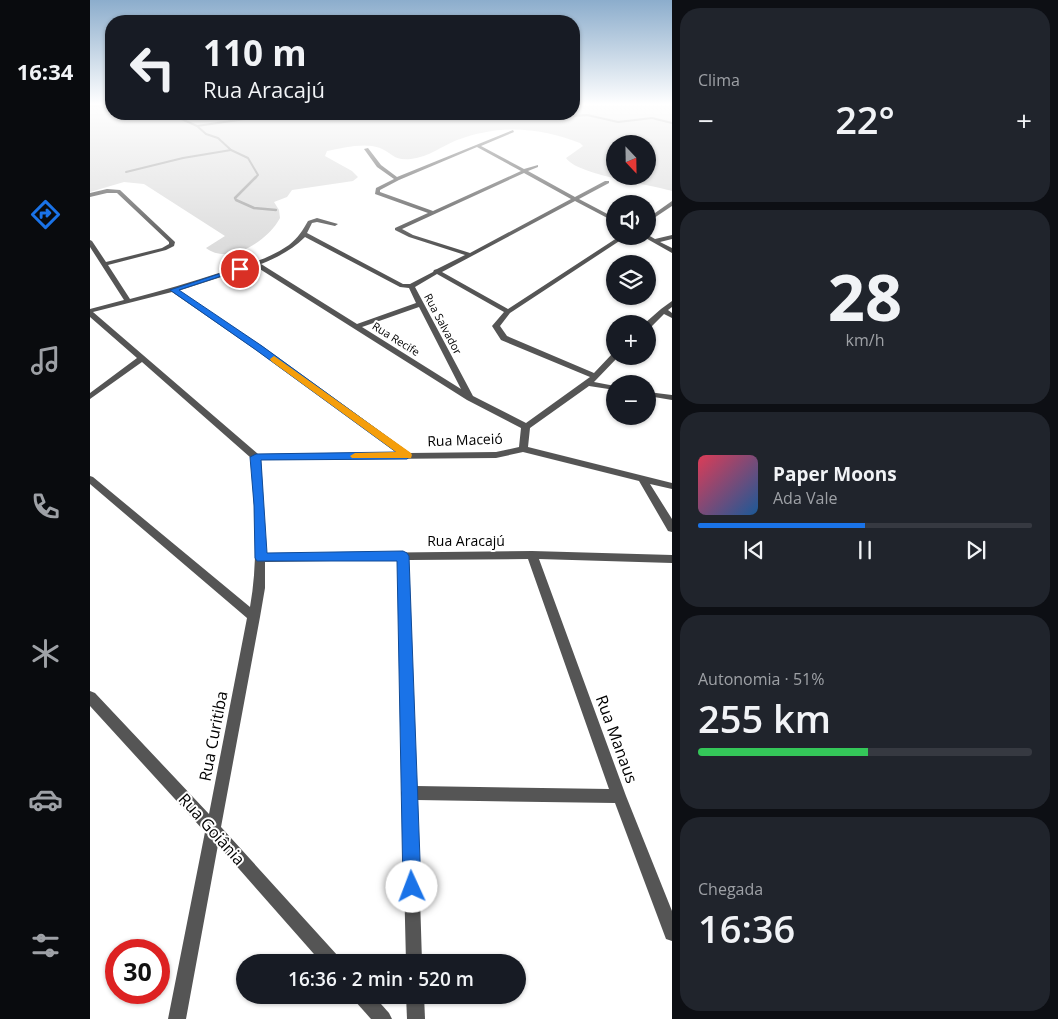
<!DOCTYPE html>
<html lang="pt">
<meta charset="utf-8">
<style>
:root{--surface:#171b24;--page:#20242c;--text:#f1f3f6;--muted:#9ea1a6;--line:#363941;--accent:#1a73e8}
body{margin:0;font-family:"Open Sans",sans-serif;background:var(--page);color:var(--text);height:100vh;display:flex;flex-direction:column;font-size:19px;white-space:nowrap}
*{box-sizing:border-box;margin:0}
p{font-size:16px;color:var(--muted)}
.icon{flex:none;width:28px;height:28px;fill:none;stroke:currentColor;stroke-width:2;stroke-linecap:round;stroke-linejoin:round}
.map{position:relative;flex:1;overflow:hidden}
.panel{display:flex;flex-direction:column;gap:8px;padding:8px;background:#0d0f14;width:386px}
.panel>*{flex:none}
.banner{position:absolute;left:15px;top:15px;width:475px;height:105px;border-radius:20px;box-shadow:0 1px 4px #0004;background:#171b24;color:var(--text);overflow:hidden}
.needle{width:32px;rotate:158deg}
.tools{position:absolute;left:516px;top:135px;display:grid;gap:10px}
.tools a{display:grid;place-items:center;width:50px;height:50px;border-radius:50%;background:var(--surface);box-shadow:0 1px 4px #0004;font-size:25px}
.speed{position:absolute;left:15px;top:939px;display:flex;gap:10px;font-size:25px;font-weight:700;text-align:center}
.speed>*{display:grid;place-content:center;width:65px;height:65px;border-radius:50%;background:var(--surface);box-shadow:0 1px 4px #0004;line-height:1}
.speed .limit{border:8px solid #d22;background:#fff;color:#111}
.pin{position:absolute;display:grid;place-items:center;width:42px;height:42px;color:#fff;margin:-21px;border:2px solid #fff;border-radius:50%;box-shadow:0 1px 5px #0007}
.me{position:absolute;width:55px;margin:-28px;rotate:358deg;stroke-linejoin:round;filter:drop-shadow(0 0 4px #0008)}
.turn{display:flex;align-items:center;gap:18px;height:105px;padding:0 15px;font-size:22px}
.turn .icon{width:65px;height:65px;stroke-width:2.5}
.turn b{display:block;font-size:35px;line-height:42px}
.big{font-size:38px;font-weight:600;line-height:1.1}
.panel .tile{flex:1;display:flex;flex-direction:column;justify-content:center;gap:8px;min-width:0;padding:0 18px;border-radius:20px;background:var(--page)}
.panel .dial{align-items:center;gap:0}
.dial b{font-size:65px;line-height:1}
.song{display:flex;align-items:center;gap:15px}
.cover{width:60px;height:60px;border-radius:8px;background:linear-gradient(135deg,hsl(350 70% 55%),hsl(210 70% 35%))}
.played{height:5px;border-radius:2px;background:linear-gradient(90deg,var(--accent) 50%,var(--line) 50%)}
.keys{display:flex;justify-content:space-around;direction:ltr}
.heat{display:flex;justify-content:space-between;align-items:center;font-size:28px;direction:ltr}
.charge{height:8px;border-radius:4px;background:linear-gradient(90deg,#34c759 51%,var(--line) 0)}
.trip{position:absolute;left:146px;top:954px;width:290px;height:50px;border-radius:25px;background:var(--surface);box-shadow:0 1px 4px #0004;font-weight:600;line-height:50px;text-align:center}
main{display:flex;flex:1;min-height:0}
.dock{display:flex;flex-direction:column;width:90px;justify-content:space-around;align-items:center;background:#090b0e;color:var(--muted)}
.dock .icon{width:35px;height:35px}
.dock .on{color:var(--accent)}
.dock b{font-size:22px;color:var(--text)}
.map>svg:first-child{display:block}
.green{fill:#dcdcdc;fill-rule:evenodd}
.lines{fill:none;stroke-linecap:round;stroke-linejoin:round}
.stream-far1{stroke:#a3a3a3;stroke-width:2}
.stream{stroke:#a3a3a3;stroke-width:2.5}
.minor{fill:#555;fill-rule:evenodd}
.route{fill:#1a73e8;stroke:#114b97}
.slow{fill:#f59e0b}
.labels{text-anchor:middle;stroke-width:4;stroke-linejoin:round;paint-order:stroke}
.far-street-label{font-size:11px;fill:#000;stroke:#fff}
.street-label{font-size:14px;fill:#000;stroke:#fff}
.near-street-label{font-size:16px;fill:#000;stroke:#fff}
</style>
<main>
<nav class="dock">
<b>16:34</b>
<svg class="icon on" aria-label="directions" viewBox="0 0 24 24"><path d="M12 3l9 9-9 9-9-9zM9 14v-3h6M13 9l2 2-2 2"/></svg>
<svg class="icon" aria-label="music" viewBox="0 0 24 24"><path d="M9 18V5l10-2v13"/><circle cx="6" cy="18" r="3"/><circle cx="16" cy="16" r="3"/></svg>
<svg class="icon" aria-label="phone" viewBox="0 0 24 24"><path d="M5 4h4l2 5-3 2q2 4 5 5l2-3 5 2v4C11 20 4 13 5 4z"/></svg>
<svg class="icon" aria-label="climate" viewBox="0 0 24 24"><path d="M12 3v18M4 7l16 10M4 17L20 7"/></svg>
<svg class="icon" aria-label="car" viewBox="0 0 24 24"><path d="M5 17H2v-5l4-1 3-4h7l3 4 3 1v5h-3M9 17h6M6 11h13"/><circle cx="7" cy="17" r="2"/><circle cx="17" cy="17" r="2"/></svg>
<svg class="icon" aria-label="filters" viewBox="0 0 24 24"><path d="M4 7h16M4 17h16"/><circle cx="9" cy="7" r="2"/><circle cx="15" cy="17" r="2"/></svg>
</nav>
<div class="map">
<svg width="582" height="1019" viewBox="0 0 582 1019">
<rect width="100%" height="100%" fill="#fff"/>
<!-- green -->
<path class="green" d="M0,105H21V114H484V105H582V191C559,184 487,175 476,158L493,146L490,143C449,127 410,124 367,140C352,146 339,157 321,159C304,161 304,154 290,148C275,142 252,148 237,151L235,156L262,171L268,177L263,181L202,190L197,197L184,202L189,210L190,218C178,241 139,266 116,248L135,236L54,184L34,182L0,192ZM525,144H558V176H525Z"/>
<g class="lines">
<!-- stream-far1 -->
<g class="stream-far1">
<path d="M0,106L21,107"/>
<path d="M68,114L85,116L107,126L116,134L128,138L141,150L158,158L168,175L164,179"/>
<path d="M468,117L497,115L528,122L562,118L582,123"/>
<path d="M107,126L189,114"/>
<path d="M36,172L93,158L141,150"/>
</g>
<!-- stream -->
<path class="stream" d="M166,177L145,198L146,200L164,208L186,210"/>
<!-- minor -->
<g class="minor">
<path d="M423,130L424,132L391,146L434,169L448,165V167L438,171L485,197L515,181H519V183L489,199L525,218V222L485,201L352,272L418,309L530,236H537L420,313L410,326L417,336L504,373L522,354H525V356H529L504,382L525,386V390L499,386L440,428L438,447L582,483V489L560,484L582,519V532L578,531L549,481L433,452L406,458L171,460L176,554L442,551L582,555V563L449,559L536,796L582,911V941L576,939L525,803L327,800L332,962H316L312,797L311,793L312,790L308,560L175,562V588L170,617L131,827L248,956L250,962H231L128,845L96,1019H78L115,832L0,706V691L5,693L119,814L157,618L0,484V476L3,477L160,607C169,558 164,507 161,458L52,362L0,399V393L47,358L0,317V309L34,300L0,247V240L2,241L16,262L72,248L79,244V242L27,193H17L0,197V193L17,189L30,190L85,242L84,246L76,250L18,265L40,299C71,291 102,282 132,272C156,265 179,259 199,245C208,238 213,230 218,221L227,218L248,224L245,226L227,222L222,223L217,233L313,284H320L343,272L344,270L347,269L375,255L319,237L305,230V228L338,213L285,194L286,188L304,179L287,167L274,149L278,148L291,165L307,177ZM387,147L431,171L343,211L290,192V190L309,180ZM434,173L481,199L380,253L323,235L312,229ZM215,237L310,287L319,288L326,303L267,324L171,264C188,257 202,250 215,237ZM165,266L377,400L431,428L429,447L406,452L320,453L172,346L88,291ZM347,274L414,312L402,326L411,340L500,377L436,423L383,396L325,287ZM82,292L166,350L308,453L168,454L3,312ZM329,307L371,389L272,327ZM438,559L519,789L326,786L319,560Z"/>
<path d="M582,201V206L558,222V218Z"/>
<path d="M558,235L565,239L582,235V239L570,242L582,248V253L552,236Z"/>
<path d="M582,301V307L578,310L582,313V318L574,314L561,327H558V324L555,323L571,309Z"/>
<path d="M558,392L582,395V400L558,396Z"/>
<path d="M262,995H283L299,1013L302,1019H281L265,1001Z"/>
<path d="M316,995H334L335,1019H317Z"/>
</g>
</g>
<!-- sky -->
<linearGradient id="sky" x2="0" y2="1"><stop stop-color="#8cadcc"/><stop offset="0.42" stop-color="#fff"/><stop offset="1" stop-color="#fff" stop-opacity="0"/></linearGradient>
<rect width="582" height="248" fill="url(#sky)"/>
<!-- route -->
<path class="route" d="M147,268L153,269L89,290L172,346L322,455L317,459L171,460L177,553L313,551L317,553L319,556L331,887L328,893L322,896L315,893L313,887L307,561H167L165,558L164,505L160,457L166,454L306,452L166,350L80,290Z"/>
<!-- slow -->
<path class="slow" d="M184,356L321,453L322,455L321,458H262L260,456L265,453L306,452L181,361L180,359Z"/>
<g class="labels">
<!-- far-street labels -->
<g class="far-street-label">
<text transform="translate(353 324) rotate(62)" y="4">Rua Salvador</text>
<text transform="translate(306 339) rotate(32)" y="4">Rua Recife</text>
</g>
<!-- street labels -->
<g class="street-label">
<text transform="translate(375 440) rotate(-2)" y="5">Rua Maceió</text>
<text x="376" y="546">Rua Aracajú</text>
</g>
<!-- near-street labels -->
<g class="near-street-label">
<text transform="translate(123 736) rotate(-79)" y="6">Rua Curitiba</text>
<text transform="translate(527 739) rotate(70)" y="6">Rua Manaus</text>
<text transform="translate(122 829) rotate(48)" y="6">Rua Goiânia</text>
</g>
</g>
</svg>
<div class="tools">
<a><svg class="needle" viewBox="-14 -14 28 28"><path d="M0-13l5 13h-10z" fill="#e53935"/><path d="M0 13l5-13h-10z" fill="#9ea1a6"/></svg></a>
<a><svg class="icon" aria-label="sound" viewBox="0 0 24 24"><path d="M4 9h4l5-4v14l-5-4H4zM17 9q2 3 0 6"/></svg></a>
<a><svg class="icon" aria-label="layers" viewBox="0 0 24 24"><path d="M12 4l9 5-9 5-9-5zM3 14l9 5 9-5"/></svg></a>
<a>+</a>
<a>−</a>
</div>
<div class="speed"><div class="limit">30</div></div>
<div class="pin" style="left:150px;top:269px;background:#d93025"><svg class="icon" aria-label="arrive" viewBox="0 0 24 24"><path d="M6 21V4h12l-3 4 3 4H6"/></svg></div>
<svg class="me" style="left:322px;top:887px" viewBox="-20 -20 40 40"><circle r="19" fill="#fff"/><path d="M0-13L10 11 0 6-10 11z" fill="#1a73e8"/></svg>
<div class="trip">16:36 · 2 min · 520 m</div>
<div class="banner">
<div class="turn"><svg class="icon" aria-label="left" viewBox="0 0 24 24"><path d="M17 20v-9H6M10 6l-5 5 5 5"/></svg><div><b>110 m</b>Rua Aracajú</div></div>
</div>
</div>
<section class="panel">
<div class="tile"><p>Clima</p>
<div class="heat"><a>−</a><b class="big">22°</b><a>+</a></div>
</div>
<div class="tile dial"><b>28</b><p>km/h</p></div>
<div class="tile">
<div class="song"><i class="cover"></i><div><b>Paper Moons</b><p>Ada Vale</p></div></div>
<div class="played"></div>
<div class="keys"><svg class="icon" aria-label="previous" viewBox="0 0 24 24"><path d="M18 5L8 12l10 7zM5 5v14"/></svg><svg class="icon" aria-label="pause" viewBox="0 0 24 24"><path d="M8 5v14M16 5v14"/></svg><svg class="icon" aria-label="next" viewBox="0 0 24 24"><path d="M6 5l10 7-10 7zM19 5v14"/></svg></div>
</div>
<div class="tile"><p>Autonomia · 51%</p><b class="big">255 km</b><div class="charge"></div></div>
<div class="tile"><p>Chegada</p><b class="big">16:36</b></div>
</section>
</main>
